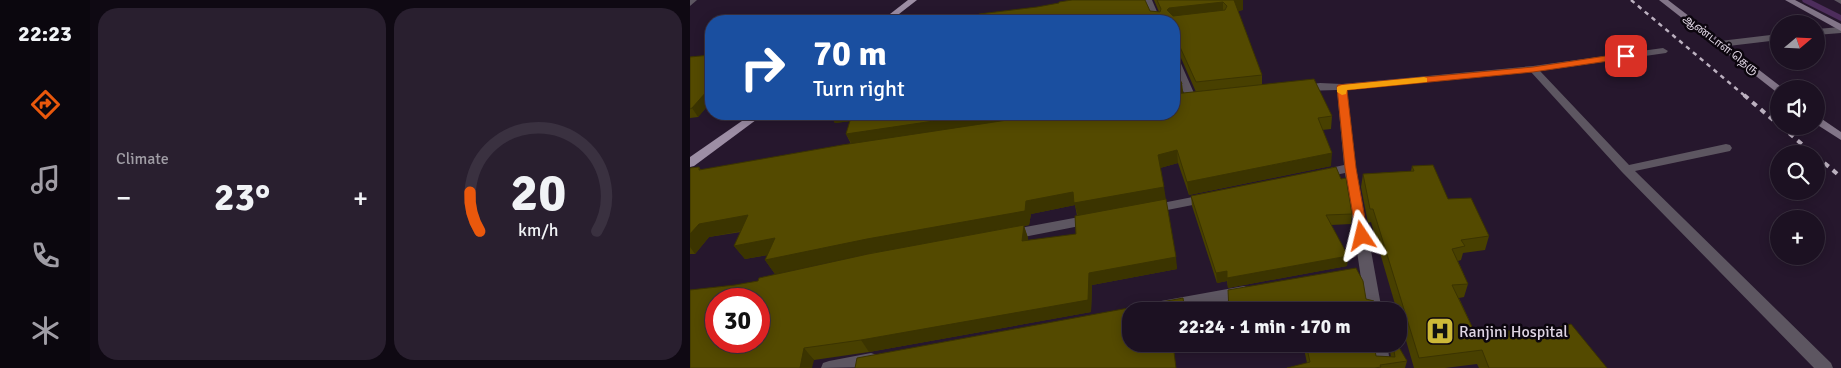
<!DOCTYPE html>
<meta charset="utf-8">
<style>
:root{--surface:#1c1122;--page:#291f2f;--text:#f1f3f6;--muted:#a09da5;--line:#3a3140;--accent:#ea580c}
body{margin:0;font-family:Signika,"Noto Sans Tamil",sans-serif;background:var(--page);color:var(--text);height:100vh;display:flex;flex-direction:column;font-size:19px;white-space:nowrap}
*{box-sizing:border-box;margin:0}
p{font-size:16px;color:var(--muted)}
.icon{flex:none;width:28px;height:28px;fill:none;stroke:currentColor;stroke-width:2;stroke-linecap:round;stroke-linejoin:round}
.map{position:relative;flex:1;overflow:hidden}
.side{display:flex;flex-direction:column;gap:8px;padding:8px;background:#0f0913;width:600px}
.side>*{flex:none}
.top-card{position:absolute;left:15px;top:15px;width:475px;height:105px;border-radius:20px;box-shadow:0 2px 12px #0003,0 0 0 1px var(--line);background:#1a4fa0;color:#fff;overflow:hidden}
.needle{width:32px;rotate:71deg}
.fabs{position:absolute;left:1080px;top:15px;display:grid;gap:10px}
.fabs a{display:grid;place-items:center;width:55px;height:55px;border-radius:50%;background:var(--surface);box-shadow:0 2px 12px #0003,0 0 0 1px var(--line);font-size:25px}
.speed{position:absolute;left:15px;top:288px;display:flex;gap:10px;font-size:25px;font-weight:700;text-align:center}
.speed>*{display:grid;place-content:center;width:65px;height:65px;border-radius:50%;background:var(--surface);box-shadow:0 2px 12px #0003,0 0 0 1px var(--line);line-height:1}
.speed .limit{border:8px solid #d22;background:#fff;color:#111}
.pin{position:absolute;display:grid;place-items:center;width:42px;height:42px;color:#fff;margin:-21px;border-radius:10px;box-shadow:0 2px 8px #0006}
.me{position:absolute;width:55px;margin:-28px;rotate:350deg;stroke-linejoin:round;filter:drop-shadow(0 0 4px #0008)}
.turn{display:flex;align-items:center;gap:18px;height:105px;padding:0 25px;font-size:22px}
.turn .icon{width:65px;height:65px;stroke-width:2.5}
.turn b{display:block;font-size:35px;line-height:42px}
.big{font-size:38px;font-weight:700;line-height:1.1}
.side .widget{flex:1;display:flex;flex-direction:column;justify-content:center;gap:8px;min-width:0;padding:0 18px;border-radius:20px;background:var(--page)}
.side .dial{align-items:center;gap:0}
.dial svg{height:130px;overflow:visible;fill:none;stroke:var(--line);stroke-width:7;stroke-linecap:round;text-anchor:middle}
.dial text{fill:var(--text);stroke:none}
.heat{display:flex;justify-content:space-between;align-items:center;font-size:28px;direction:ltr}
.side .tiles{flex:1;display:grid;gap:8px;grid-template-columns:repeat(2,1fr)}
.trip{position:absolute;left:432px;top:302px;width:285px;height:50px;border-radius:20px;background:var(--surface);box-shadow:0 2px 12px #0003,0 0 0 1px var(--line);font-weight:700;line-height:50px;text-align:center}
main{display:flex;flex:1;min-height:0}
.dock{display:flex;flex-direction:column;width:90px;justify-content:space-around;align-items:center;background:#0b070e;color:var(--muted)}
.dock .icon{width:35px;height:35px}
.dock .current{color:var(--accent)}
.dock b{font-size:22px;color:var(--text)}
.map>svg:first-child{display:block}
.lines{fill:none;stroke-linecap:round;stroke-linejoin:round}
.stream{stroke:#4d2d5c;stroke-width:5.5}
.street{fill:#5d5661;fill-rule:evenodd}
.secondary{fill:#827588;fill-rule:evenodd}
.primary{fill:#9d8ea5;fill-rule:evenodd}
.rail-far1{stroke:#bcb1c0;stroke-width:2.5;stroke-dasharray:4.5 4.5;stroke-linecap:butt}
.rail{stroke:#bcb1c0;stroke-width:4;stroke-dasharray:5.5 5.5;stroke-linecap:butt}
.wall{fill:#484000;fill-rule:evenodd}
.shaded-wall{fill:#3b3400}
.building{fill:#544a00;stroke:#3b3400;fill-rule:evenodd}
.route{fill:#ea580c;stroke:#983908}
.slow{fill:#f59e0b}
.labels{text-anchor:middle;stroke-width:5;stroke-linejoin:round;paint-order:stroke}
.far-street-label{font-size:11px;fill:#dfd5e3;stroke:#0c060e}
.near-poi-label{font-size:16px;fill:#dfd5e3;stroke:#0c060e;text-anchor:start}
</style>
<main>
<nav class="dock">
<b>22:23</b>
<svg class="icon current" aria-label="directions" viewBox="0 0 24 24"><path d="M12 3l9 9-9 9-9-9zM9 14v-3h6M13 9l2 2-2 2"/></svg>
<svg class="icon" aria-label="music" viewBox="0 0 24 24"><path d="M9 18V5l10-2v13"/><circle cx="6" cy="18" r="3"/><circle cx="16" cy="16" r="3"/></svg>
<svg class="icon" aria-label="phone" viewBox="0 0 24 24"><path d="M5 4h4l2 5-3 2q2 4 5 5l2-3 5 2v4C11 20 4 13 5 4z"/></svg>
<svg class="icon" aria-label="climate" viewBox="0 0 24 24"><path d="M12 3v18M4 7l16 10M4 17L20 7"/></svg>
</nav>
<section class="side">
<div class="tiles">
<div class="widget"><p>Climate</p>
<div class="heat"><a>−</a><b class="big">23°</b><a>+</a></div>
</div>
<div class="widget dial"><svg viewBox="0 0 100 80">
<path d="M14 69A42 42 0 1 1 86 69"/>
<path d="M14 69A42 42 0 0 1 8 45" stroke="#ea580c"/>
<text x="50" y="56" font-size="32" font-weight="700">20</text>
<text x="50" y="72" font-size="11">km/h</text>
</svg></div>
</div>
</section>
<div class="map">
<svg width="1151" height="368" viewBox="0 0 1151 368">
<rect width="100%" height="100%" fill="#26172d"/>
<g class="lines">
<!-- stream -->
<path class="stream" d="M1115,0L1151,18"/>
<!-- street -->
<g class="street">
<path d="M0,0H7L0,6Z"/>
<path d="M454,0H462L471,21H463Z"/>
<path d="M1144,0H1151V4Z"/>
<path d="M1151,27V33L1126,35V29Z"/>
<path d="M1089,34V40L1030,47L1025,44L1030,41Z"/>
<path d="M973,48L978,51L976,53L850,71L939,165L1036,144L1040,145L1042,148L1040,151L945,171L1141,363L1143,368H1124L932,172L841,72L657,90L666,168L692,311H676L655,173L631,178L625,174L627,171L654,165L647,90L612,91L607,88L608,86L630,83L652,84L843,66Z"/>
<path d="M484,56L489,59L507,100L506,102H498L497,100L484,70Z"/>
<path d="M518,194L524,198L523,201L462,213L457,212L455,209L457,206L462,205Z"/>
<path d="M400,215L405,217L407,220L405,223L319,240L314,238L312,235L314,232L319,230Z"/>
<path d="M554,286L559,288L561,292L559,296L554,298L481,311H441L444,307L449,305Z"/>
<path d="M681,344H697L701,368H685Z"/>
<path d="M181,353L187,355L189,360L187,365L181,367L131,368L133,363L139,361Z"/>
</g>
<!-- secondary -->
<g class="secondary">
<path d="M969,0H978L1094,89H1089V92L1085,91Z"/>
<path d="M1095,0H1105L1151,24V31Z"/>
<path d="M1126,115L1151,132V140L1126,124Z"/>
</g>
<!-- primary -->
<g class="primary">
<path d="M218,0H227L200,21H191Z"/>
<path d="M62,114H74L4,166L0,167V157Z"/>
</g>
<!-- rail-far1 -->
<path class="rail-far1" d="M941,0L1055,96"/>
<!-- rail -->
<g class="rail">
<path d="M1054,95L1089,125"/>
<path d="M1091,126L1123,154"/>
<path d="M1126,156L1151,177"/>
</g>
</g>
<!-- wall -->
<g class="wall">
<path d="M464,0H553V10L548,11L572,75V85L642,116L641,129L632,130L641,166L499,195L488,163L470,168L487,269L402,285L401,312L179,352L124,360L45,285L68,281L185,252L85,274L75,260L78,255L55,259L44,246L51,232L19,237L5,254H0V168L9,167L11,170L161,144L156,134L160,121L145,123L139,114H484L492,84L493,93L506,92L491,58L484,54V21L460,11L469,12ZM385,205L387,216L386,234L338,241V238L334,226L339,225L341,214Z"/>
<path d="M21,55V102L8,117L0,118V57Z"/>
<path d="M722,166L758,199L799,236L795,250L773,253L771,260L768,261L778,284L774,297L769,298L785,333L831,338L917,368H789L787,364L755,368H724L709,316V311H707L681,222L678,223L671,187L673,174L721,171Z"/>
<path d="M501,196L662,214L661,224L641,225L658,256L657,266L538,288L537,281L527,283L502,206Z"/>
<path d="M676,299L690,311H539Z"/>
<path d="M613,344H684L686,356L701,357L699,346L700,344H707L717,361L715,368H597L617,363Z"/>
</g>
<!-- shaded-wall -->
<g class="shaded-wall">
<path d="M544,0H553V10L545,11Z"/>
<path d="M533,2V12L480,19L477,10L479,8Z"/>
<path d="M492,84L493,96L484,98V85Z"/>
<path d="M17,91L21,97V102L8,117L2,108Z"/>
<path d="M139,114H167L170,120L145,123Z"/>
<path d="M291,114H377L163,146L156,134Z"/>
<path d="M487,150L488,163L470,168L468,155Z"/>
<path d="M642,153L641,166L499,195L497,182Z"/>
<path d="M474,187L476,200L388,216L385,205L341,214L339,225L334,226L338,238L336,254L185,252L85,274L75,260L336,201L383,192Z"/>
<path d="M58,215L68,228L19,237L5,254L0,247V234L9,224Z"/>
<path d="M85,238L94,252L55,259L44,246Z"/>
<path d="M658,256L657,266L538,288L537,278Z"/>
<path d="M486,257L487,269L402,285L401,312L179,352L171,340L399,273Z"/>
<path d="M537,271V281L527,283L526,273Z"/>
<path d="M483,344H496L484,346Z"/>
<path d="M114,348L124,360L122,368H110Z"/>
</g>
<!-- building -->
<g class="building">
<path d="M382,0H455L460,11L470,12L471,9L467,0H544L572,75L506,82L490,47L484,43V21H288L289,14L347,7L369,3V2ZM533,2L537,6L535,10L483,16L477,10L479,8Z"/>
<path d="M21,55V91H17L2,108L0,109V57Z"/>
<path d="M484,65L492,84L484,85Z"/>
<path d="M624,79L642,116L628,118L642,153L497,182L487,150L468,155L474,187L384,203L383,192L336,201L335,211L177,239L75,260L85,238L44,246L58,215L9,224L0,234V168L9,167V170L152,145L357,114H484V94Z"/>
<path d="M162,114H291L156,134Z"/>
<path d="M743,165L758,199L781,198L799,236L771,240L775,246L762,249L778,284L762,285L785,333L830,330L831,338L881,324L917,368H799L792,350L729,358L683,209H680L673,174L724,171L722,166Z"/>
<path d="M646,167L651,179L656,178L662,214L636,215L658,256L537,278V271L526,273L501,196Z"/>
<path d="M476,199L486,257L399,273L398,300L171,340L114,348L110,368H0V290L45,285L68,281L69,278L178,254L334,225L332,241L386,234L385,216ZM26,299H69V341H26Z"/>
<path d="M666,268L673,281L676,299L684,301L690,311H609L608,307L569,310V311H539L538,290Z"/>
<path d="M493,298L495,311H441V344H483L486,368H165L167,358Z"/>
<path d="M616,344H684L686,356L705,357L703,344H707L717,361L690,365L691,367L685,368H597L620,362Z"/>
</g>
<!-- route -->
<path class="route" d="M936,53L940,56L939,58L843,72L657,90L666,168L678,236L676,239H667L655,168L647,87L648,85L843,67Z"/>
<!-- slow -->
<path class="slow" d="M734,77L737,78V82L657,90L656,94L652,95L647,92V87L652,85Z"/>
<!-- icons -->
<defs>
<symbol id="hospital-square" viewBox="-11 -11 22 22"><rect x="-9" y="-9" width="18" height="18" rx="4" fill="#cdb938" stroke="#0c060e"/><path d="M-5-5h3v3.5h4V-5h3V5h-3V1.5h-4V5h-3Z" fill="#111"/></symbol>
</defs>
<g fill-rule="evenodd">
<use href="#hospital-square" x="734" y="315" width="32" height="32"/>
</g>
<g class="labels">
<!-- far-street labels -->
<g class="far-street-label">
<text transform="translate(1031 44) rotate(37)" y="4">ஆண்டாள் தெரு</text>
</g>
<!-- near-poi labels -->
<g class="near-poi-label">
<text x="769" y="337">Ranjini Hospital</text>
</g>
</g>
</svg>
<div class="fabs">
<a><svg class="needle" viewBox="-14 -14 28 28"><path d="M0-13l5 13h-10z" fill="#e53935"/><path d="M0 13l5-13h-10z" fill="#a09da5"/></svg></a>
<a><svg class="icon" aria-label="sound" viewBox="0 0 24 24"><path d="M4 9h4l5-4v14l-5-4H4zM17 9q2 3 0 6"/></svg></a>
<a><svg class="icon" aria-label="search" viewBox="0 0 24 24"><circle cx="10" cy="10" r="6"/><path d="M15 15l6 6"/></svg></a>
<a>+</a>
</div>
<div class="speed"><div class="limit">30</div></div>
<div class="pin" style="left:936px;top:56px;background:#d93025"><svg class="icon" aria-label="arrive" viewBox="0 0 24 24"><path d="M6 21V4h12l-3 4 3 4H6"/></svg></div>
<svg class="me" style="left:672px;top:236px" viewBox="-20 -20 40 40"><path d="M0-17L14 15 0 8-14 15z" fill="#ea580c" stroke="#fff" stroke-width="4"/></svg>
<div class="trip">22:24 · 1 min · 170 m</div>
<div class="top-card">
<div class="turn"><svg class="icon" aria-label="right" viewBox="0 0 24 24"><path d="M7 20v-9h11M14 6l5 5-5 5"/></svg><div><b>70 m</b>Turn right</div></div>
</div>
</div>
</main>
